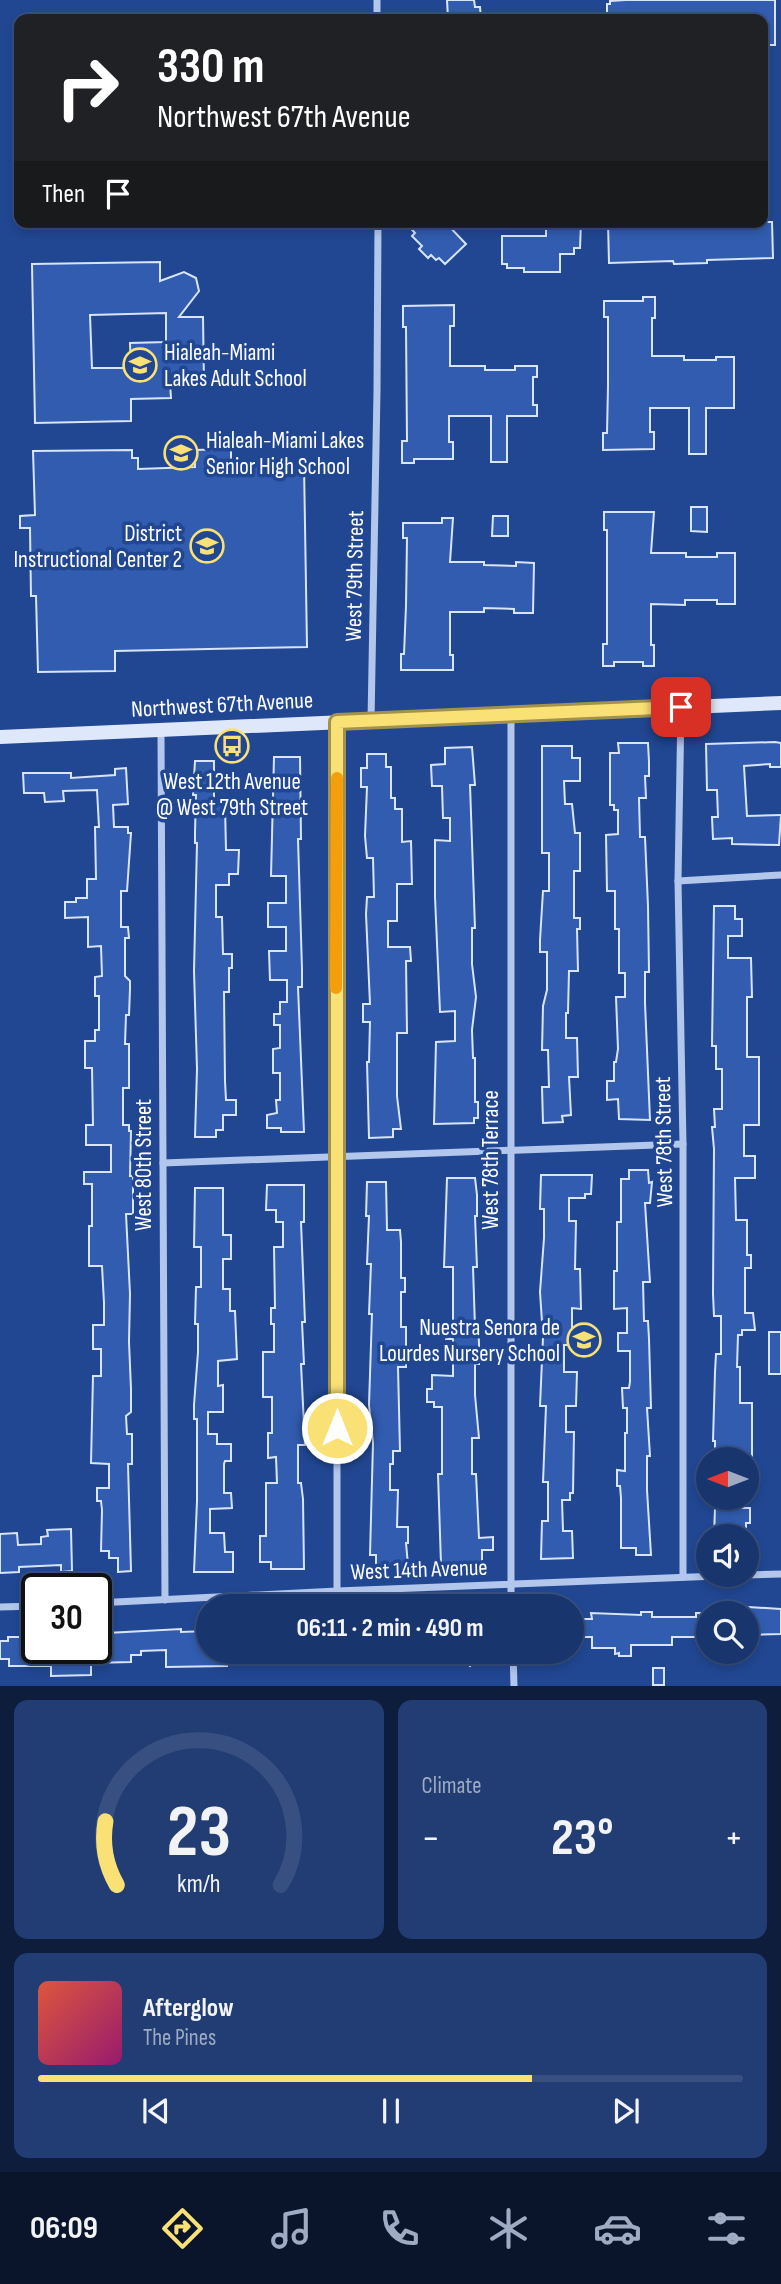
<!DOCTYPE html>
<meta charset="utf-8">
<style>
:root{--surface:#19356e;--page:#223d73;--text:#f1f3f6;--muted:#9fabc2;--line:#375081;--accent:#f9e175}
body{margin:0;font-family:"Sofia Sans Condensed",sans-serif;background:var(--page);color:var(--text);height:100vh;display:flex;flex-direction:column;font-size:26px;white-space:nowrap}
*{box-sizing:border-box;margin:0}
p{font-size:23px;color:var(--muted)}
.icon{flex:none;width:38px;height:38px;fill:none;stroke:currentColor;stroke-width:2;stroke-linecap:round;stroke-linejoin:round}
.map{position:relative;height:1686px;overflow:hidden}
.drawer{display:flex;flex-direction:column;gap:14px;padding:14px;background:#0e1d3c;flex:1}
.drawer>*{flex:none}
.banner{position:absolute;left:14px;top:14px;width:754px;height:214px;border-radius:14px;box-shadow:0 4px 10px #0003,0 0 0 2px var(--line);background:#202124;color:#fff;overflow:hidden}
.needle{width:46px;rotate:270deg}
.fabs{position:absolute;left:696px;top:1447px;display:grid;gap:14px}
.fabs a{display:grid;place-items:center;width:63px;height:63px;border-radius:50%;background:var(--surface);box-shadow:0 4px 10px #0003,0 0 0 2px var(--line);font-size:35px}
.speed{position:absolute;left:21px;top:1573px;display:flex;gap:14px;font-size:35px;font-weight:700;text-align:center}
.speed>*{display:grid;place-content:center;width:91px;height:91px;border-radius:50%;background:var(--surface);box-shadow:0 4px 10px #0003,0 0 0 2px var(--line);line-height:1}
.speed .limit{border:4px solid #111;border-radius:10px;background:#fff;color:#111}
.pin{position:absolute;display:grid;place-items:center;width:60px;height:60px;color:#fff;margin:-30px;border-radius:14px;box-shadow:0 4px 10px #0006}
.me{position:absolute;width:77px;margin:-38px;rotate:0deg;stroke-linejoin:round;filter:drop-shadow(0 0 5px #0008)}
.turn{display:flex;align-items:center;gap:24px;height:147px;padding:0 28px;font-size:32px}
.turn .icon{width:91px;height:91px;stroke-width:2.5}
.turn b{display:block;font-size:49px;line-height:60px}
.then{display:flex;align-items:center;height:66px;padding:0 28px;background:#0003;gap:14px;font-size:26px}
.big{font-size:52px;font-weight:700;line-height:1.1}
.drawer .widget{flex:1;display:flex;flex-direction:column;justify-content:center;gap:10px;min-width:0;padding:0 24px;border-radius:14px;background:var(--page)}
.drawer .dial{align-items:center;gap:0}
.dial svg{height:182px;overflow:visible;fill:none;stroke:var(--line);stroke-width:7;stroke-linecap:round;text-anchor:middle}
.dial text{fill:var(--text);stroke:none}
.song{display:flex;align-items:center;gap:21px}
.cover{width:84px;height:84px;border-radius:10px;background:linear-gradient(135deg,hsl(10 70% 55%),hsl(320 70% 35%))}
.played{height:7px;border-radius:4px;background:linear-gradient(90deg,var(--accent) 70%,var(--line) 70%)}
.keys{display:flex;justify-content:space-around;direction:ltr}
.heat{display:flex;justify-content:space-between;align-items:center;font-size:38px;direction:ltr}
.drawer .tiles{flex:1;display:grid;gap:14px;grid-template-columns:1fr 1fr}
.widget:last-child{grid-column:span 2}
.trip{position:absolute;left:196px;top:1594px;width:388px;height:70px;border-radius:35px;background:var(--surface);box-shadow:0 4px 10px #0003,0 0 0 2px var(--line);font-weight:700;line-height:70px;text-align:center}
.dock{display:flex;height:112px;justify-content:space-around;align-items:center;background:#0a152c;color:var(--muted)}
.dock .icon{width:49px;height:49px}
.dock .selected{color:var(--accent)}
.dock b{font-size:32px;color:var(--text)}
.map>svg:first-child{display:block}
.building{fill:#315caf;stroke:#d8e4f9;stroke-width:2;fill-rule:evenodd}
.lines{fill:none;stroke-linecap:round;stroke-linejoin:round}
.minor{stroke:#b3c7ed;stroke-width:7}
.secondary{stroke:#dfe8fa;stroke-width:14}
.route-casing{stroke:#a2924c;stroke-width:18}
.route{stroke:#f9e175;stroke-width:12}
.slow{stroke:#f59e0b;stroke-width:12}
.labels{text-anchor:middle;stroke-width:7;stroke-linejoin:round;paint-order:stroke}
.poi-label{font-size:23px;fill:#fff;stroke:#214792;text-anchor:start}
.street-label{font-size:23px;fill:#fff;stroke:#214792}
</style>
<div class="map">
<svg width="781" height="1686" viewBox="0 0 781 1686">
<rect width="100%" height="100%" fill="#214792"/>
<!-- building -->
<g class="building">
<path d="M447,0H474L475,7H480L481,19H448Z"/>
<path d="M626,0H775V45H763V19H607V4H610V1Z"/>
<path d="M405,222H445L466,244L445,264L439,258L436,260L431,255L428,258L419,249L422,246L412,236L415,233Z"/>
<path d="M546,222H581L580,248H574V254H560V272H524V268H507V264H502V236H546Z"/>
<path d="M608,222H772L773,258L707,260V263L674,264L673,261L609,263Z"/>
<path d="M160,262V281L184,272L196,278L199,291L179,317H203L204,383H170L171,398L131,399V421L35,423L32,264ZM166,313V342L130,343L131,368H92L90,315Z"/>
<path d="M643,297H655V318H652V356H684V360H716V357H734V408H706V454H689V408H650V432H654V449L603,450V433H607L608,386V317H604V301H643Z"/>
<path d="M454,305V326H450V366H485V370H515V366H537V377H533V405H537V416H507V462H491V416H449V442H453V459H414V463H402V441H407L406,327H403V306Z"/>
<path d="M231,449V466L304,464L307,647L115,651V671L38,672L36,596H31L30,528H20V516L35,515L33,451L132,450V458H138V469L195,467V450Z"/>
<path d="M691,507H707V532L691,531Z"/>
<path d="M604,512H654L651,553H686V557H717V553H735V604H717V600H685V605L651,604V645H654V666H643V662H614V666H603V644H607V530H604Z"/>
<path d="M493,516H508V536H492Z"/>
<path d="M442,518H453L450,562H484V565L516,566V562L534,563L533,613H514V609L484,608V612H450V655H453V670H401V654H404L406,606L407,538H403V523H442Z"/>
<path d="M775,742L781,743V767H770V764L744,766L747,816L781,815L779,845L732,844V838L713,839L712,817H718L717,790H707L706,744Z"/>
<path d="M618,743H648L649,762V776H645L646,798H639L640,837H645L648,906L649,972H645V1003L650,1120L619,1119L618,1099L607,1100V1081H614V1062H616L618,1049L616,997H625V973H619V929H615V891H607L606,835L618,834V810H614V805H610V753H619Z"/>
<path d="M542,746H572V758H580V781H564L565,804H572L575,833H580V871H574V918H580V929H577L578,971H569L568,1013H566V1038H577L578,1077H569L571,1115L562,1116L563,1122L543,1123L542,1087H549L548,1050H542L543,1006L547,990V952H540V940L543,891H549V853H542Z"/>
<path d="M472,747L475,785H470L475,928H472V964L476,997L472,1030L473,1058H475V1102H478V1118H474V1123L434,1124L436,1042L455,1041V1011L440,1012L435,897V840L450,841V818H443L442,786H432L431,765L445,764V748Z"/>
<path d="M367,754H386V767H391V798H395V809H402V842L411,841L412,884H397V921H388V947H410L411,961H406L407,1033H397V1096L401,1129H393V1137L369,1138L367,1062H369L370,1022H363V1004H370L366,914L367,897H374L373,858H367L365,836L367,787H361V768H367Z"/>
<path d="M274,757H300L301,839H298L302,969V987H298L304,1132H281V1128H267V1115L277,1113L276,1100H280V1073H273V1049L280,1048V1025H274V1014H280V1002H287V980H270L269,951H286V927H268V903H286V876H271Z"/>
<path d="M195,761H214V805H225L226,850H239L238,874H229V885H216V917H222L223,954H232V968H229V992H224L225,1081L226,1100H236V1115H223V1130H216V1137H195L197,1069L194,971L197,843H195V832L196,795H193Z"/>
<path d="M126,768L128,804L113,805L114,827H128V833H131L127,891H121V927H128L129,938H125V976L130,981V989L129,1015H126L125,1044H129V1088H123V1125H129V1131H131L130,1176H133V1214H126L130,1294L129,1342L131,1389V1412L126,1416L127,1434H132V1464H128L131,1571L118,1572V1558H109V1551H101L102,1510L101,1501H97V1488H109V1464L91,1463L93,1376H101V1349H93V1325H104V1303L102,1266H89V1226H92V1184H84V1172H111V1145H86V1125H93L92,1068H85V1041H95V1030H99V996H95V977L102,976L101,946L88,947V917L65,918V902H76V898H87V879H96L95,827H99L97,790L63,791L64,801L45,802L44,793H24L23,773H71V778L115,775V769Z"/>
<path d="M714,906H735V919H742V936H728V958H751L752,997H747V1057H759V1125H744V1156H755V1178H735L736,1220H747V1255H751V1268H745V1313H753L755,1330H742V1335H738L737,1367H740V1403H752V1460H715V1441H713L715,1372L716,1354H721V1316H714L713,1294L714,1149L712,1127H715L714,1109H722V1069H716V1046H712Z"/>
<path d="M629,1170H648L649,1183L652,1182L650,1203H645L650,1282H643L644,1321H648L649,1339L651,1408H647L650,1456H647V1490L651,1555H636V1548H621V1498L620,1486H617V1470L625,1471V1433H627V1408H623L622,1388H629L630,1382V1351H618V1333H627V1308L614,1309V1271H617V1222H621V1179H629Z"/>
<path d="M541,1175H592L591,1194H585V1198H569V1221H576L575,1269H580L581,1309L572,1308V1345H564V1372H577L576,1406H566V1432H574L573,1493H570V1500H562L563,1531H572L573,1558L541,1559L542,1521H548V1482H543L546,1406H540L543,1337L540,1292L544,1238V1209H540Z"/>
<path d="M447,1178H475L477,1195V1216H475L477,1267H473L475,1327L478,1326L479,1343V1364H475V1395L479,1438H472V1474H476L479,1538L493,1537V1550H482V1563L441,1564L438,1474H442V1407H434V1402H427V1389H432V1375L453,1376V1339H446V1327H453V1267H444Z"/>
<path d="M367,1182H386L387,1230H400L401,1242V1278H405V1292H401V1327H406V1367H398L400,1451H393V1464H390V1490H398L397,1527H408V1543H406L408,1565H376V1555H370L373,1443L369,1405L372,1314H369L371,1264H367L369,1216H366Z"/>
<path d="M267,1185H304V1222H301L305,1322H302L304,1364H301L305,1445H298V1483H301L303,1499L304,1569H271V1562H260V1536H266V1483H277L276,1457L268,1458V1433H272V1397H263V1352H274V1324H271V1308H275L274,1247H283V1222H276V1210H266Z"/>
<path d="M195,1188H223V1235H231V1259H223V1289H230V1311H235L237,1359L218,1361V1386L223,1385V1412H208V1434H217V1444H231V1461H225L224,1464V1493H231L232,1508L210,1509V1533H224L225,1552H233V1572H194L197,1501V1419H194V1405L198,1352V1324H195L196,1287H201V1247H194Z"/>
<rect x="769" y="1332" width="12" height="42"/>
<path d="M715,1508H750V1523H746V1536H714Z"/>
<path d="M71,1529L72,1571L61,1572V1565L19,1567V1572L0,1573V1534L17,1533L18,1545L41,1544V1537L48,1536L47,1530Z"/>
<path d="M748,1607L781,1609V1634L749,1635Z"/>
<path d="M641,1612H652V1617H696V1613H709V1640H696V1637H672V1645H631V1656H619V1653L615,1654V1648H592V1637H572V1619H592L591,1613L641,1615Z"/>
<path d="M181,1629V1632L208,1631V1652H227V1666L166,1667V1650L141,1651V1655H131V1662L91,1663V1675L51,1676V1666H9V1659H0V1641H8V1637H33V1640H37V1648H100L99,1636H107V1633Z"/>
<rect x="318" y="1652" width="21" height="11"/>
<path d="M456,1652H484L470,1666Z"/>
<rect x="653" y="1668" width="11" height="17"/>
</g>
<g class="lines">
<!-- minor -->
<g class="minor">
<path d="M377,0V19"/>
<path d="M681,708L678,881L683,1144V1577"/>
<path d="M511,715V1606"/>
<path d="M371,721L377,391L378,222"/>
<path d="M337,723V1591"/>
<path d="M161,731L165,1600"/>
<path d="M678,881L781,875"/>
<path d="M163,1163L683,1144"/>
<path d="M747,1575L781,1574"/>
<path d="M96,1603L337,1591L743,1575"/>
<path d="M0,1607L37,1606"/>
<path d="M513,1652L514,1686"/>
</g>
<!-- secondary -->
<path class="secondary" d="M0,737L781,703"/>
</g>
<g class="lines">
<defs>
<path id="route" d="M337,1428V722L681,707"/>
</defs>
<!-- route casing -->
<use href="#route" class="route-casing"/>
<!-- route -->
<use href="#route" class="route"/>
<!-- slow -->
<path class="slow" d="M336,988L337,778"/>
</g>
<!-- icons -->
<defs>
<symbol id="school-ring" viewBox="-11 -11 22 22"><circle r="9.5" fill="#214792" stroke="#f9e175" stroke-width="1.5"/><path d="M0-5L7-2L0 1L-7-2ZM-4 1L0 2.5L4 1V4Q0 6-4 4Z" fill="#f9e175"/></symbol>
<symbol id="bus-ring" viewBox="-11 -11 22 22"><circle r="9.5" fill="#214792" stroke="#f9e175" stroke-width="1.5"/><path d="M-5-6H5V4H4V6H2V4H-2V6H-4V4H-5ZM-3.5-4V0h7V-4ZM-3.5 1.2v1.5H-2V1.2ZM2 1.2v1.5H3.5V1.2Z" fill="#f9e175"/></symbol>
</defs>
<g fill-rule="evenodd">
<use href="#school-ring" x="121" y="346" width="38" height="38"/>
<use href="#school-ring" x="162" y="434" width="38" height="38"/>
<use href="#school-ring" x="188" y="527" width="38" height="38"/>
<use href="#bus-ring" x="213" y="727" width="38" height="38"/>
<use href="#school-ring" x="565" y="1321" width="38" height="38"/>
</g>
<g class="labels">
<!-- poi labels -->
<g class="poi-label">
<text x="164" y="360">Hialeah-Miami<tspan x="164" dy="26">Lakes Adult School</tspan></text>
<text x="206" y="448">Hialeah-Miami Lakes<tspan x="206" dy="26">Senior High School</tspan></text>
<text x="182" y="541" text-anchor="end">District<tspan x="182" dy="26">Instructional Center 2</tspan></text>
<text x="232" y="789" text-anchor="middle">West 12th Avenue<tspan x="232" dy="26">@ West 79th Street</tspan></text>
<text x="560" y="1335" text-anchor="end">Nuestra Senora de<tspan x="560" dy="26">Lourdes Nursery School</tspan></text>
</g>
<!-- street labels -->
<g class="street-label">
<text transform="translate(354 576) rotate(-89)" y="8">West 79th Street</text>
<text transform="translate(222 704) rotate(-3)" y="8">Northwest 67th Avenue</text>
<text transform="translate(663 1142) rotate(-91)" y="8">West 78th Street</text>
<text transform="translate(490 1160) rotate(-90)" y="8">West 78th Terrace</text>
<text transform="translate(143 1165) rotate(-90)" y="8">West 80th Street</text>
<text transform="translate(419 1569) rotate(-2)" y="8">West 14th Avenue</text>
</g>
</g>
</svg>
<div class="fabs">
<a><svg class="needle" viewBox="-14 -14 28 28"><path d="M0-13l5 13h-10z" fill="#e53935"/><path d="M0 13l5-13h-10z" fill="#9fabc2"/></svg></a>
<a><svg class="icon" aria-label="sound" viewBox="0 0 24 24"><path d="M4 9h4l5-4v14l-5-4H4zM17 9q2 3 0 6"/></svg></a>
<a><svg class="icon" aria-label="search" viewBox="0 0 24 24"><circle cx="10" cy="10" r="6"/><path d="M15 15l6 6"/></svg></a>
</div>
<div class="speed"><div class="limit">30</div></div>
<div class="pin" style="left:681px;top:707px;background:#d93025"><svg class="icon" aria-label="arrive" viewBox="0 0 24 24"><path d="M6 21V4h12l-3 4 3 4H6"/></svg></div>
<svg class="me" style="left:337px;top:1428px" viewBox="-20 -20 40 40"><circle r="17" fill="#f9e175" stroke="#fff" stroke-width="3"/><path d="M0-11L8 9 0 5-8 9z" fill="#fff"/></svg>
<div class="trip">06:11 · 2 min · 490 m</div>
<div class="banner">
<div class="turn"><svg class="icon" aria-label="right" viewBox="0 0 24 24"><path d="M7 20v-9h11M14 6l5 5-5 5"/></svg><div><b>330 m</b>Northwest 67th Avenue</div></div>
<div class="then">Then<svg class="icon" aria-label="arrive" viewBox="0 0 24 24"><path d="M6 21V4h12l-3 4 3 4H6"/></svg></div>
</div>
</div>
<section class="drawer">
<div class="tiles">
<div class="widget dial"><svg viewBox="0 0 100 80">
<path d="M14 69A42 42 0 1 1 86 69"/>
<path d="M14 69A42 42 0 0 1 9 41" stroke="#f9e175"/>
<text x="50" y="56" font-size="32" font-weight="700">23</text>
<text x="50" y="72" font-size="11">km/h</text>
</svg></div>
<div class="widget"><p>Climate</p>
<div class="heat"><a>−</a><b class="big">23°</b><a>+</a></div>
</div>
<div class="widget">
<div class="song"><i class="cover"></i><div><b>Afterglow</b><p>The Pines</p></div></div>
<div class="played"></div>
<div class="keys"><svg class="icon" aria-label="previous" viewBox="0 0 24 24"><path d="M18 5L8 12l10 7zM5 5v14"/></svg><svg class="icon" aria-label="pause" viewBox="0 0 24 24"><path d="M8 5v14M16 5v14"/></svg><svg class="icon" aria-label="next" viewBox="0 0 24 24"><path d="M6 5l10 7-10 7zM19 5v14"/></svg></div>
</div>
</div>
</section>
<nav class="dock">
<b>06:09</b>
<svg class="icon selected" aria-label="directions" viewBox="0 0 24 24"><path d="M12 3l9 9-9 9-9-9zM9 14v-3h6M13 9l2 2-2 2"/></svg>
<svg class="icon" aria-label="music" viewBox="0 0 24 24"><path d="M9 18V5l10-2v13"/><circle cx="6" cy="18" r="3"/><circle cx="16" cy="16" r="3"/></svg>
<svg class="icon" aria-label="phone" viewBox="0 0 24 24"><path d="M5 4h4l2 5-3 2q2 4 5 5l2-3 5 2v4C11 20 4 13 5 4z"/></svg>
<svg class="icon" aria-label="climate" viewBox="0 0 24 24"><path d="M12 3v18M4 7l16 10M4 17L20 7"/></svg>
<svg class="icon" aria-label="car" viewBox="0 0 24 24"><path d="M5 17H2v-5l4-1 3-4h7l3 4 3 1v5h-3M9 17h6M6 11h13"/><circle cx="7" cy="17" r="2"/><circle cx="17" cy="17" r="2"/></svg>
<svg class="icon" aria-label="filters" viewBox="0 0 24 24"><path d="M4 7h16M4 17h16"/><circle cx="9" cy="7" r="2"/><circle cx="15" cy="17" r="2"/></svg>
</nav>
